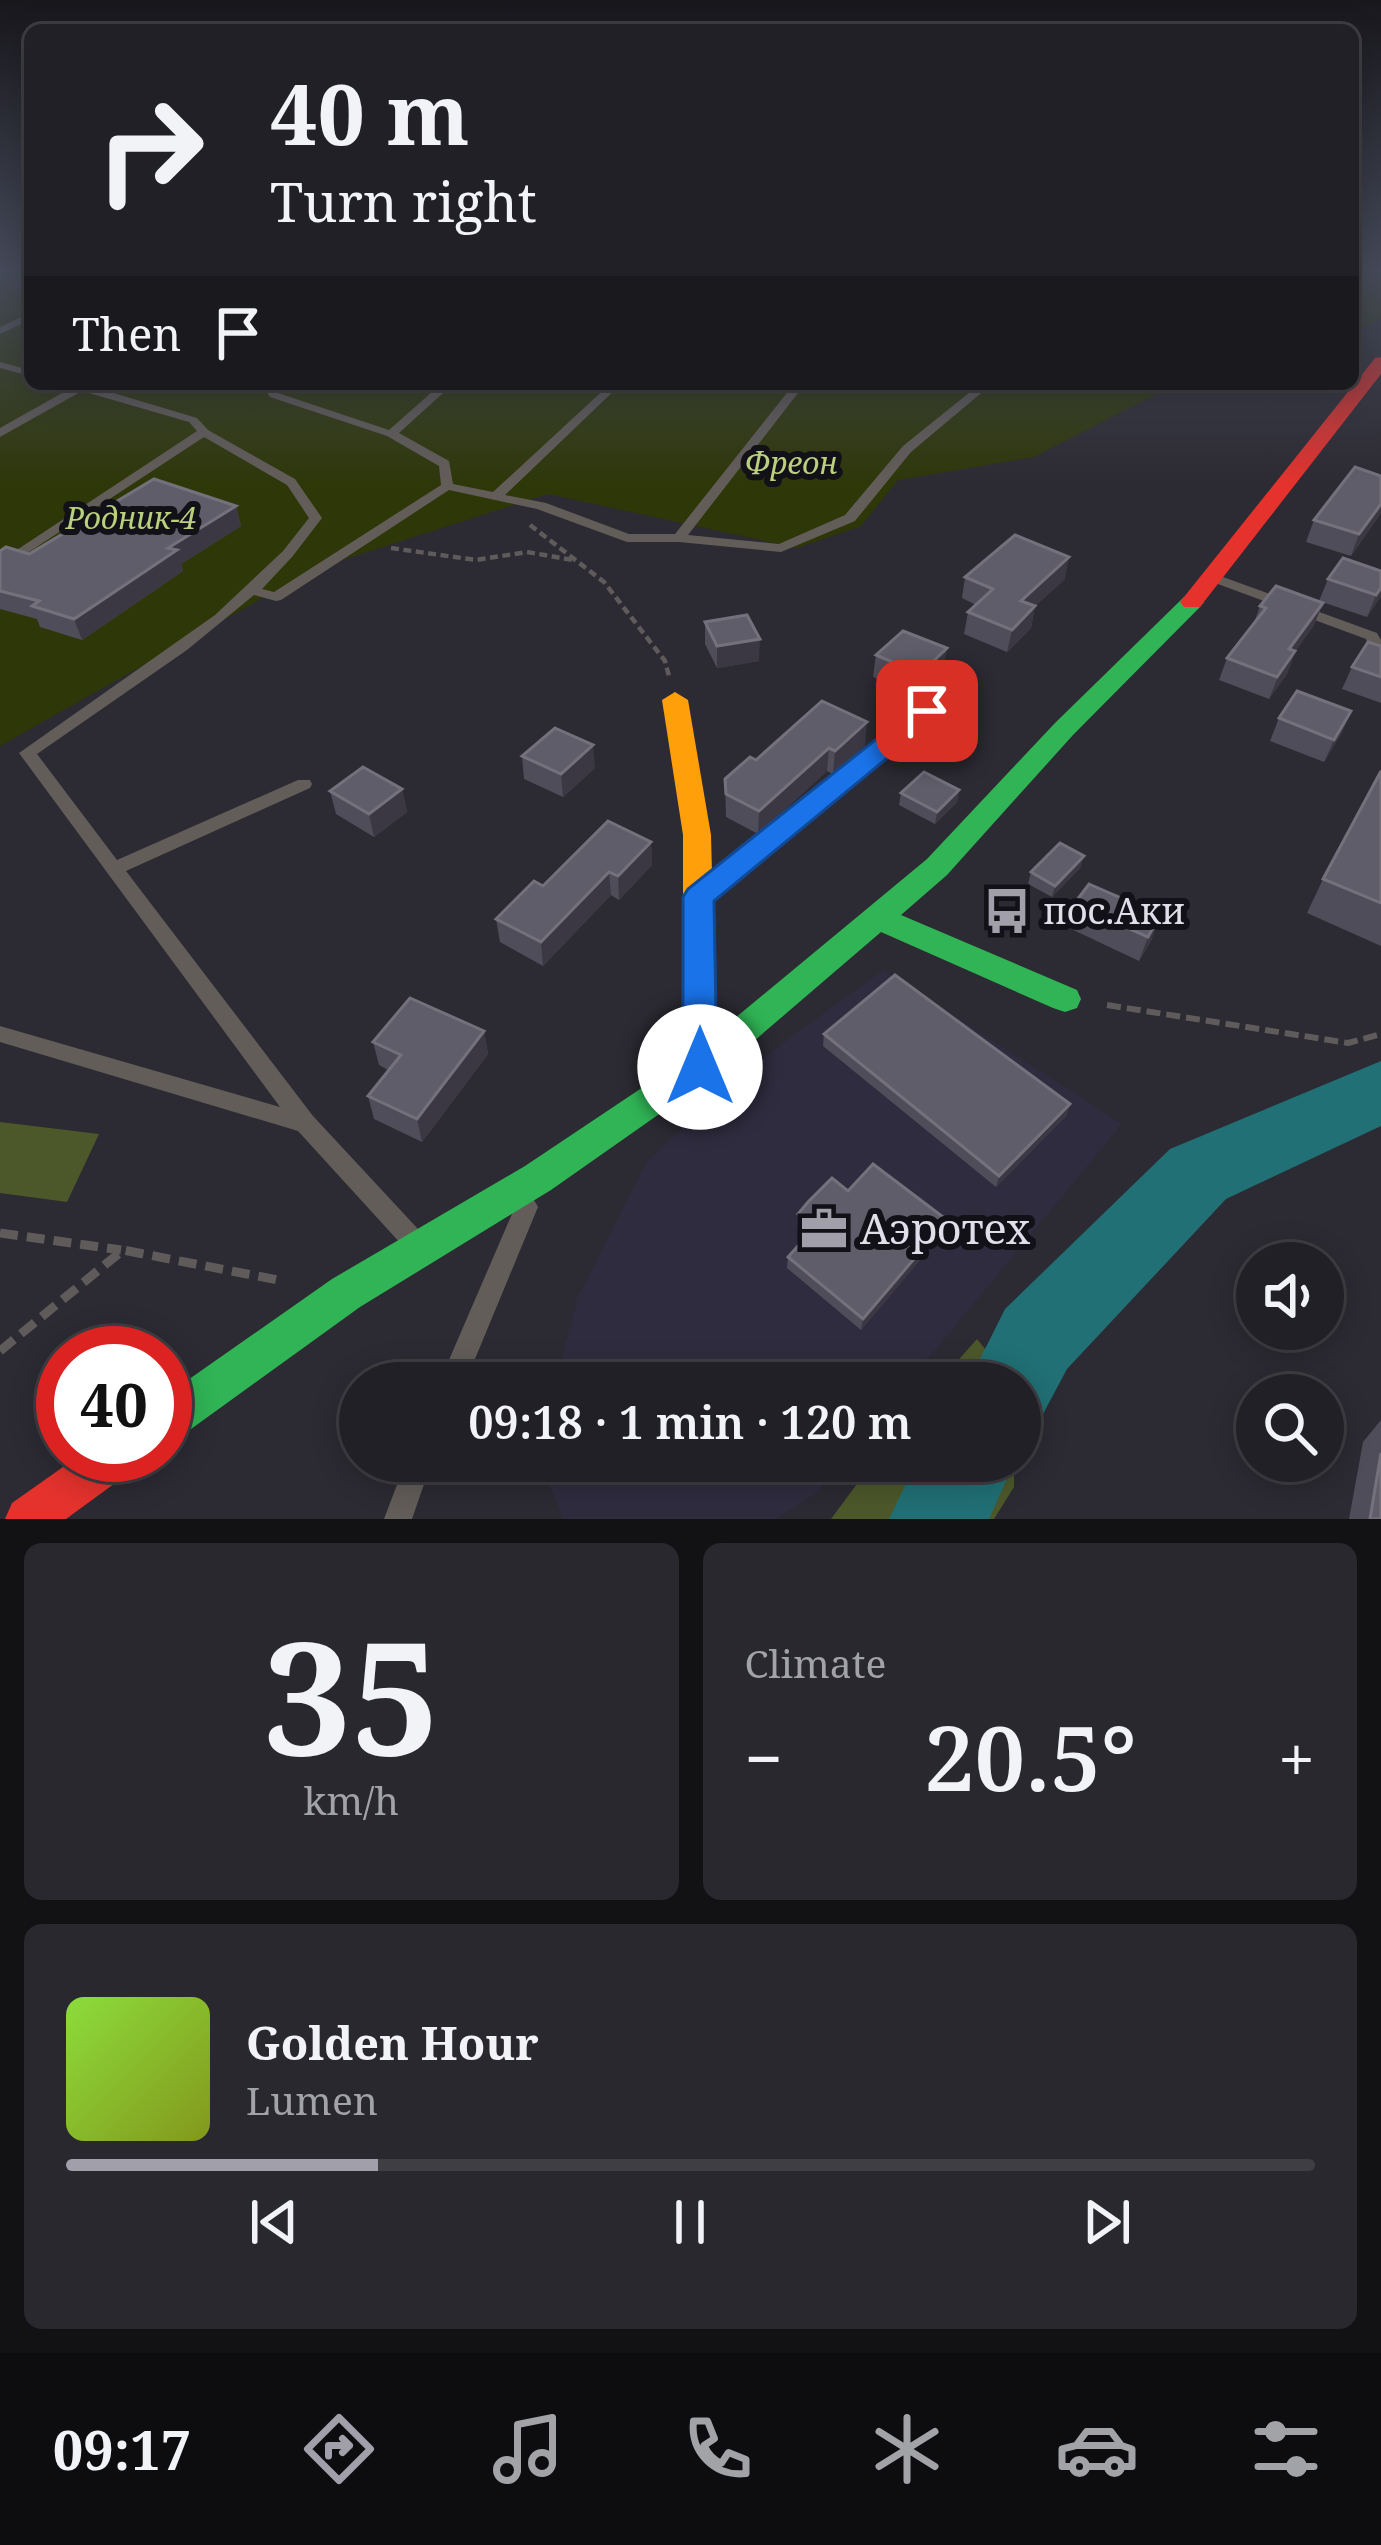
<!DOCTYPE html>
<meta charset="utf-8">
<style>
:root{--surface:#212026;--page:#29282e;--text:#f1f3f6;--muted:#a2a3a7;--line:#3e3e43;--accent:#a19fa9}
body{margin:0;font-family:"Noto Serif",serif;background:var(--page);color:var(--text);height:100vh;display:flex;flex-direction:column;font-size:45px;white-space:nowrap}
*{box-sizing:border-box;margin:0}
p{font-size:39px;color:var(--muted)}
.icon{flex:none;width:66px;height:66px;fill:none;stroke:currentColor;stroke-width:2;stroke-linecap:round;stroke-linejoin:round}
.map{position:relative;height:1519px;overflow:hidden}
.details{display:flex;flex-direction:column;gap:24px;padding:24px;background:#121215;flex:1}
.details>*{flex:none}
.hud{position:absolute;left:24px;top:24px;width:1335px;height:366px;border-radius:18px;box-shadow:0 6px 30px #0003,0 0 0 3px var(--line);background:#212026;color:var(--text);overflow:hidden}
.buttons{position:absolute;left:1236px;top:1242px;display:grid;gap:24px}
.buttons a{display:grid;place-items:center;width:108px;height:108px;border-radius:50%;background:var(--surface);box-shadow:0 6px 30px #0003,0 0 0 3px var(--line);font-size:60px}
.speed{position:absolute;left:36px;top:1326px;display:flex;gap:24px;font-size:60px;font-weight:700;text-align:center}
.speed>*{display:grid;place-content:center;width:156px;height:156px;border-radius:50%;background:var(--surface);box-shadow:0 6px 30px #0003,0 0 0 3px var(--line);line-height:1}
.speed .limit{border:18px solid #d22;background:#fff;color:#111}
.pin{position:absolute;display:grid;place-items:center;width:102px;height:102px;color:#fff;margin:-51px;border-radius:24px;box-shadow:0 6px 18px #0006}
.me{position:absolute;width:132px;margin:-66px;rotate:0deg;stroke-linejoin:round;filter:drop-shadow(0 0 9px #0008)}
.turn{display:flex;align-items:center;gap:42px;height:252px;padding:0 48px;font-size:54px}
.turn .icon{width:156px;height:156px;stroke-width:2.5}
.turn b{display:block;font-size:84px;line-height:102px}
.then{display:flex;align-items:center;height:114px;padding:0 48px;background:#0003;gap:24px;font-size:45px}
.big{font-size:90px;font-weight:600;line-height:1.1}
.details .tile{flex:1;display:flex;flex-direction:column;justify-content:center;gap:18px;min-width:0;padding:0 42px;border-radius:18px;background:var(--page)}
.details .dial{align-items:center;gap:0}
.dial b{font-size:156px;line-height:1}
.song{display:flex;align-items:center;gap:36px}
.cover{width:144px;height:144px;border-radius:18px;background:linear-gradient(135deg,hsl(90 70% 55%),hsl(70 70% 35%))}
.played{height:12px;border-radius:6px;background:linear-gradient(90deg,var(--accent) 25%,var(--line) 25%)}
.keys{display:flex;justify-content:space-around;direction:ltr}
.heat{display:flex;justify-content:space-between;align-items:center;font-size:66px;direction:ltr}
.details .tiles{flex:1;display:grid;gap:24px;grid-template-columns:1fr 1fr}
.tile:last-child{grid-column:span 2}
.trip{position:absolute;left:339px;top:1362px;width:702px;height:120px;border-radius:60px;background:var(--surface);box-shadow:0 6px 30px #0003,0 0 0 3px var(--line);font-weight:600;line-height:120px;text-align:center}
.tabs{display:flex;height:192px;justify-content:space-around;align-items:center;background:#0d0d0f;color:var(--muted)}
.tabs .icon{width:84px;height:84px}
.tabs .current{color:var(--accent)}
.tabs b{font-size:54px;color:var(--text)}
.map>svg:first-child{display:block}
.built{fill:#2f2c3f}
.green{fill:#2e3708}
.forest{fill:#4d582a}
.lines{fill:none;stroke-linecap:round;stroke-linejoin:round}
.river{fill:#207075;fill-rule:evenodd}
.path-far2{stroke:#5f5b5b;stroke-width:4.5;stroke-dasharray:8 4.5;stroke-linecap:butt}
.path-far1{stroke:#5f5b5b;stroke-width:6;stroke-dasharray:14 6;stroke-linecap:butt}
.path{stroke:#5f5b5b;stroke-width:9;stroke-dasharray:18 9;stroke-linecap:butt}
.lane{fill:#635d59;fill-rule:evenodd}
.fast{fill:#30b455;fill-rule:evenodd}
.slow{fill:#ff9f0a;fill-rule:evenodd}
.jam{fill:#e5322d;fill-rule:evenodd}
.wall{fill:#504d5a}
.shaded-wall{fill:#3b3843}
.building{fill:#5f5d69;stroke:#74717d;stroke-width:3}
.route{fill:#1a73e8;stroke:#114b97;stroke-width:3}
.labels{text-anchor:middle;stroke-width:12;stroke-linejoin:round;paint-order:stroke}
.far-park-label{font-size:30px;font-style:italic;fill:#bbd07e;stroke:#121118}
.poi-label{font-size:36px;fill:#e0dee9;stroke:#121118;text-anchor:start}
.near-poi-label{font-size:42px;fill:#e0dee9;stroke:#121118;text-anchor:start}
</style>
<div class="map">
<svg width="1381" height="1519" viewBox="0 0 1381 1519">
<rect width="100%" height="100%" fill="#2c2a32"/>
<!-- built -->
<g class="built">
<path d="M883,970L1122,1124L908,1383H556L578,1297L647,1161L742,1073Z"/>
<path d="M540,1461H843L817,1493L776,1519H563Z"/>
</g>
<!-- green -->
<g class="green">
<path d="M0,272H30V384H1176L1034,457L898,480L861,526L797,548L548,494L314,569L0,746Z"/>
<path d="M1353,272H1381V319L1353,330Z"/>
</g>
<!-- forest -->
<g class="forest">
<path d="M0,1122L99,1134L67,1202L0,1193Z"/>
<path d="M977,1339L1013,1383H938Z"/>
<path d="M874,1461H1014V1487L994,1519H831Z"/>
</g>
<g class="lines">
<!-- river -->
<g class="river">
<path d="M1381,1061V1126L1226,1199L1067,1369L1043,1414L1020,1424V1383H968L1005,1309L1170,1149Z"/>
<path d="M917,1461H1015L989,1519H889Z"/>
</g>
<!-- path-far2 -->
<g class="path-far2">
<path d="M530,525L604,582L665,661L669,676"/>
<path d="M391,548L476,560L527,552L573,560"/>
</g>
<!-- path-far1 -->
<path class="path-far1" d="M1107,1005L1348,1043L1381,1034"/>
<!-- path -->
<g class="path">
<path d="M0,1233L121,1250"/>
<path d="M0,1351L123,1250L278,1280"/>
</g>
<!-- lane -->
<g class="lane">
<path d="M30,313V320L0,334V327Z"/>
<path d="M0,362L30,370V376L0,368Z"/>
<path d="M65,384H91L90,386L197,418L208,430L295,479L322,518L292,557L262,589L274,592L441,485L439,466L387,436L270,397L262,384H272L278,393L389,430L441,384H453L399,433L449,461L453,484L493,492L610,384H621L505,495L546,503L629,534H675L794,384H805L688,535L779,544L845,515L903,446L980,384H992L911,452L855,521L781,552L679,542H627L537,509L449,490L281,600L276,601L254,595L187,650L37,754L117,860L298,780H310L312,784L310,788L126,871L313,1116L418,1229L422,1237L418,1245L410,1248L402,1245L298,1131L0,1042V1026L280,1107L19,753L215,615L283,551L309,518L287,485L204,437L0,571V561L197,431L189,422L82,391L0,437V428L71,388Z"/>
<path d="M1212,573L1377,633L1381,640V664L1373,659L1366,639L1207,580L1205,577Z"/>
<path d="M960,680L965,682L968,685L965,688L716,894H702L700,889L702,884L955,682Z"/>
<path d="M526,1196L534,1200L538,1207L465,1383H439L518,1200Z"/>
<path d="M406,1461H432L412,1519H384Z"/>
</g>
<!-- fast -->
<path class="fast" d="M1192,595L1200,597L1204,602L1200,607L1073,735L947,875L901,915L1077,990L1081,999L1077,1008L1065,1012L1053,1008L881,932L712,1077L551,1190L360,1307L180,1437L165,1443V1396L332,1279L525,1166L688,1057L927,859L1055,723L1184,597Z"/>
<!-- slow -->
<path class="slow" d="M675,692L688,700L711,835L717,1067L712,1077L700,1081L688,1077L683,1067V835L662,700Z"/>
<!-- jam -->
<g class="jam">
<path d="M1381,357V374L1200,607H1184L1180,602L1184,597L1375,358Z"/>
<path d="M80,1455H140L133,1470L66,1519H5L12,1503Z"/>
</g>
</g>
<!-- wall -->
<g class="wall">
<path d="M236,506L241,526L181,564L183,571L82,640L40,627L37,619L0,609V551L29,554Z"/>
<path d="M1381,513L1351,556L1306,542L1314,520Z"/>
<path d="M965,577L1065,579L1035,606L1031,628L1007,652L964,634L968,612L976,605L962,598Z"/>
<path d="M1328,579L1381,596L1367,617L1319,601Z"/>
<path d="M1323,603L1314,625L1295,652L1287,674L1269,699L1219,680L1227,658L1254,623L1260,606Z"/>
<path d="M705,622L759,661L717,668L705,644Z"/>
<path d="M1381,646V703L1342,689L1352,667Z"/>
<path d="M876,655L943,671L917,696L873,677Z"/>
<path d="M822,701L865,745L833,774L827,771L758,834L726,817L725,779L756,760Z"/>
<path d="M1351,711L1341,734L1324,762L1270,741L1279,718Z"/>
<path d="M522,756L595,768L563,797L524,779Z"/>
<path d="M1381,771V946L1307,913L1323,879Z"/>
<path d="M402,789L407,812L374,837L336,814L330,791Z"/>
<path d="M959,790L957,802L935,824L899,805L901,793Z"/>
<path d="M651,842L652,865L619,900L611,895L543,966L500,942L496,919L543,886Z"/>
<path d="M1081,867L1052,897L1028,884L1031,872Z"/>
<path d="M1074,904L1152,939L1139,961L1067,927Z"/>
<path d="M484,1031L488,1054L422,1142L374,1119L368,1096L388,1070L379,1065L373,1042Z"/>
<path d="M824,1034L1070,1104L1066,1116L996,1187L823,1046Z"/>
<path d="M848,1191L944,1231L861,1330L787,1268L788,1257L809,1234L797,1225L798,1214Z"/>
<path d="M1381,1420V1519H1349L1363,1442Z"/>
</g>
<!-- shaded-wall -->
<g class="shaded-wall">
<path d="M1381,504V513L1351,556L1359,534Z"/>
<path d="M236,506L241,526L181,564L183,571L82,640L74,619L168,548Z"/>
<path d="M1069,557L1065,579L1016,623L1021,601Z"/>
<path d="M1381,588V596L1367,617L1376,595Z"/>
<path d="M1323,603L1314,625L1295,652L1287,674L1269,699L1289,649Z"/>
<path d="M1035,606L1031,628L1007,652L1012,630Z"/>
<path d="M760,639L759,661L717,668V646Z"/>
<path d="M947,648L943,671L917,696L920,674Z"/>
<path d="M1351,711L1341,734L1324,762L1334,740Z"/>
<path d="M867,722L865,745L833,774L835,751Z"/>
<path d="M593,745L595,768L563,797L561,774Z"/>
<path d="M829,748L827,771L758,834L759,811Z"/>
<path d="M402,789L407,812L374,837L369,814Z"/>
<path d="M959,790L957,802L935,824L937,812Z"/>
<path d="M651,842L652,865L619,900L618,876Z"/>
<path d="M1084,856L1081,867L1052,897L1055,886Z"/>
<path d="M609,872L611,895L543,966L541,942Z"/>
<path d="M1160,915L1152,939L1139,961L1148,937Z"/>
<path d="M484,1031L488,1054L422,1142L417,1119Z"/>
<path d="M1070,1104L1066,1116L996,1187L999,1176Z"/>
<path d="M947,1220L944,1231L861,1330L863,1319Z"/>
</g>
<!-- building -->
<g class="building">
<path d="M1355,467L1381,476V504L1359,534L1314,520Z"/>
<path d="M154,479L236,506L168,548L177,550L74,619L32,606L39,601L0,591V551L6,547L29,554Z"/>
<path d="M1015,535L1069,557L1021,601L1035,606L1012,630L968,612L993,589L965,577Z"/>
<path d="M1343,558L1381,571V588L1376,595L1328,579Z"/>
<path d="M1276,586L1323,603L1289,649L1295,651L1277,677L1227,658L1266,608L1260,606Z"/>
<path d="M747,615L760,639L717,646L705,622Z"/>
<path d="M903,631L947,648L920,674L876,655Z"/>
<path d="M1368,642L1381,646V677L1352,667Z"/>
<path d="M1297,691L1351,711L1334,740L1279,718Z"/>
<path d="M822,701L867,722L835,751L829,748L759,811L726,794L725,779L750,757L756,760Z"/>
<path d="M555,728L593,745L561,774L522,756Z"/>
<path d="M363,767L402,789L369,814L330,791Z"/>
<path d="M1381,771V903L1323,879Z"/>
<path d="M924,772L959,790L937,812L901,793Z"/>
<path d="M608,821L651,842L618,876L609,872L541,942L496,919L534,881L543,886Z"/>
<path d="M1060,843L1084,856L1055,886L1031,872Z"/>
<path d="M1089,884L1160,915L1148,937L1074,904Z"/>
<path d="M895,975L1070,1104L999,1176L824,1034Z"/>
<path d="M410,998L484,1031L417,1119L368,1096L401,1055L373,1042Z"/>
<path d="M873,1164L947,1220L863,1319L788,1257L815,1227L798,1214L808,1202L832,1178L848,1191Z"/>
<path d="M1381,1453V1519H1370Z"/>
</g>
<!-- sky -->
<linearGradient id="sky" x2="0" y2="1"><stop stop-color="#18171c"/><stop offset="0.56" stop-color="#454a5a"/><stop offset="1" stop-color="#454a5a" stop-opacity="0"/></linearGradient>
<rect width="1381" height="485" fill="url(#sky)"/>
<!-- route -->
<path class="route" d="M927,703L937,706L940,711L937,717L714,901L717,1067L712,1077L700,1082L688,1077L683,1067V897L688,889L918,706Z"/>
<!-- icons -->
<defs>
<symbol id="bus-bare" viewBox="-9 -9 18 18"><path d="M-5-6H5V4H4V6H2V4H-2V6H-4V4H-5ZM-3.5-4V0h7V-4ZM-3.5 1.2v1.5H-2V1.2ZM2 1.2v1.5H3.5V1.2Z" fill="#a19fa9" stroke="#121118" stroke-width="2.5" paint-order="stroke"/></symbol>
<symbol id="office-bare" viewBox="-9 -9 18 18"><path d="M-6-3h4V-5.5h4V-3h4V5H-6ZM-1-4.5V-3h2v-1.5ZM-6 0V1H6V0Z" fill="#a19fa9" stroke="#121118" stroke-width="2.5" paint-order="stroke"/></symbol>
</defs>
<g fill-rule="evenodd">
<use href="#bus-bare" x="974" y="878" width="66" height="66"/>
<use href="#office-bare" x="791" y="1196" width="66" height="66"/>
</g>
<g class="labels">
<!-- far-park labels -->
<g class="far-park-label">
<text x="791" y="474">Фреон</text>
<text x="131" y="529">Родник-4</text>
</g>
<!-- poi labels -->
<g class="poi-label">
<text x="1043" y="924">пос.Аки</text>
</g>
<!-- near-poi labels -->
<g class="near-poi-label">
<text x="860" y="1244">Аэротех</text>
</g>
</g>
</svg>
<div class="buttons">
<a><svg class="icon" aria-label="sound" viewBox="0 0 24 24"><path d="M4 9h4l5-4v14l-5-4H4zM17 9q2 3 0 6"/></svg></a>
<a><svg class="icon" aria-label="search" viewBox="0 0 24 24"><circle cx="10" cy="10" r="6"/><path d="M15 15l6 6"/></svg></a>
</div>
<div class="speed"><div class="limit">40</div></div>
<div class="pin" style="left:927px;top:711px;background:#d93025"><svg class="icon" aria-label="arrive" viewBox="0 0 24 24"><path d="M6 21V4h12l-3 4 3 4H6"/></svg></div>
<svg class="me" style="left:700px;top:1067px" viewBox="-20 -20 40 40"><circle r="19" fill="#fff"/><path d="M0-13L10 11 0 6-10 11z" fill="#1a73e8"/></svg>
<div class="trip">09:18 · 1 min · 120 m</div>
<div class="hud">
<div class="turn"><svg class="icon" aria-label="right" viewBox="0 0 24 24"><path d="M7 20v-9h11M14 6l5 5-5 5"/></svg><div><b>40 m</b>Turn right</div></div>
<div class="then">Then<svg class="icon" aria-label="arrive" viewBox="0 0 24 24"><path d="M6 21V4h12l-3 4 3 4H6"/></svg></div>
</div>
</div>
<section class="details">
<div class="tiles">
<div class="tile dial"><b>35</b><p>km/h</p></div>
<div class="tile"><p>Climate</p>
<div class="heat"><a>−</a><b class="big">20.5°</b><a>+</a></div>
</div>
<div class="tile">
<div class="song"><i class="cover"></i><div><b>Golden Hour</b><p>Lumen</p></div></div>
<div class="played"></div>
<div class="keys"><svg class="icon" aria-label="previous" viewBox="0 0 24 24"><path d="M18 5L8 12l10 7zM5 5v14"/></svg><svg class="icon" aria-label="pause" viewBox="0 0 24 24"><path d="M8 5v14M16 5v14"/></svg><svg class="icon" aria-label="next" viewBox="0 0 24 24"><path d="M6 5l10 7-10 7zM19 5v14"/></svg></div>
</div>
</div>
</section>
<nav class="tabs">
<b>09:17</b>
<svg class="icon current" aria-label="directions" viewBox="0 0 24 24"><path d="M12 3l9 9-9 9-9-9zM9 14v-3h6M13 9l2 2-2 2"/></svg>
<svg class="icon" aria-label="music" viewBox="0 0 24 24"><path d="M9 18V5l10-2v13"/><circle cx="6" cy="18" r="3"/><circle cx="16" cy="16" r="3"/></svg>
<svg class="icon" aria-label="phone" viewBox="0 0 24 24"><path d="M5 4h4l2 5-3 2q2 4 5 5l2-3 5 2v4C11 20 4 13 5 4z"/></svg>
<svg class="icon" aria-label="climate" viewBox="0 0 24 24"><path d="M12 3v18M4 7l16 10M4 17L20 7"/></svg>
<svg class="icon" aria-label="car" viewBox="0 0 24 24"><path d="M5 17H2v-5l4-1 3-4h7l3 4 3 1v5h-3M9 17h6M6 11h13"/><circle cx="7" cy="17" r="2"/><circle cx="17" cy="17" r="2"/></svg>
<svg class="icon" aria-label="filters" viewBox="0 0 24 24"><path d="M4 7h16M4 17h16"/><circle cx="9" cy="7" r="2"/><circle cx="15" cy="17" r="2"/></svg>
</nav>
